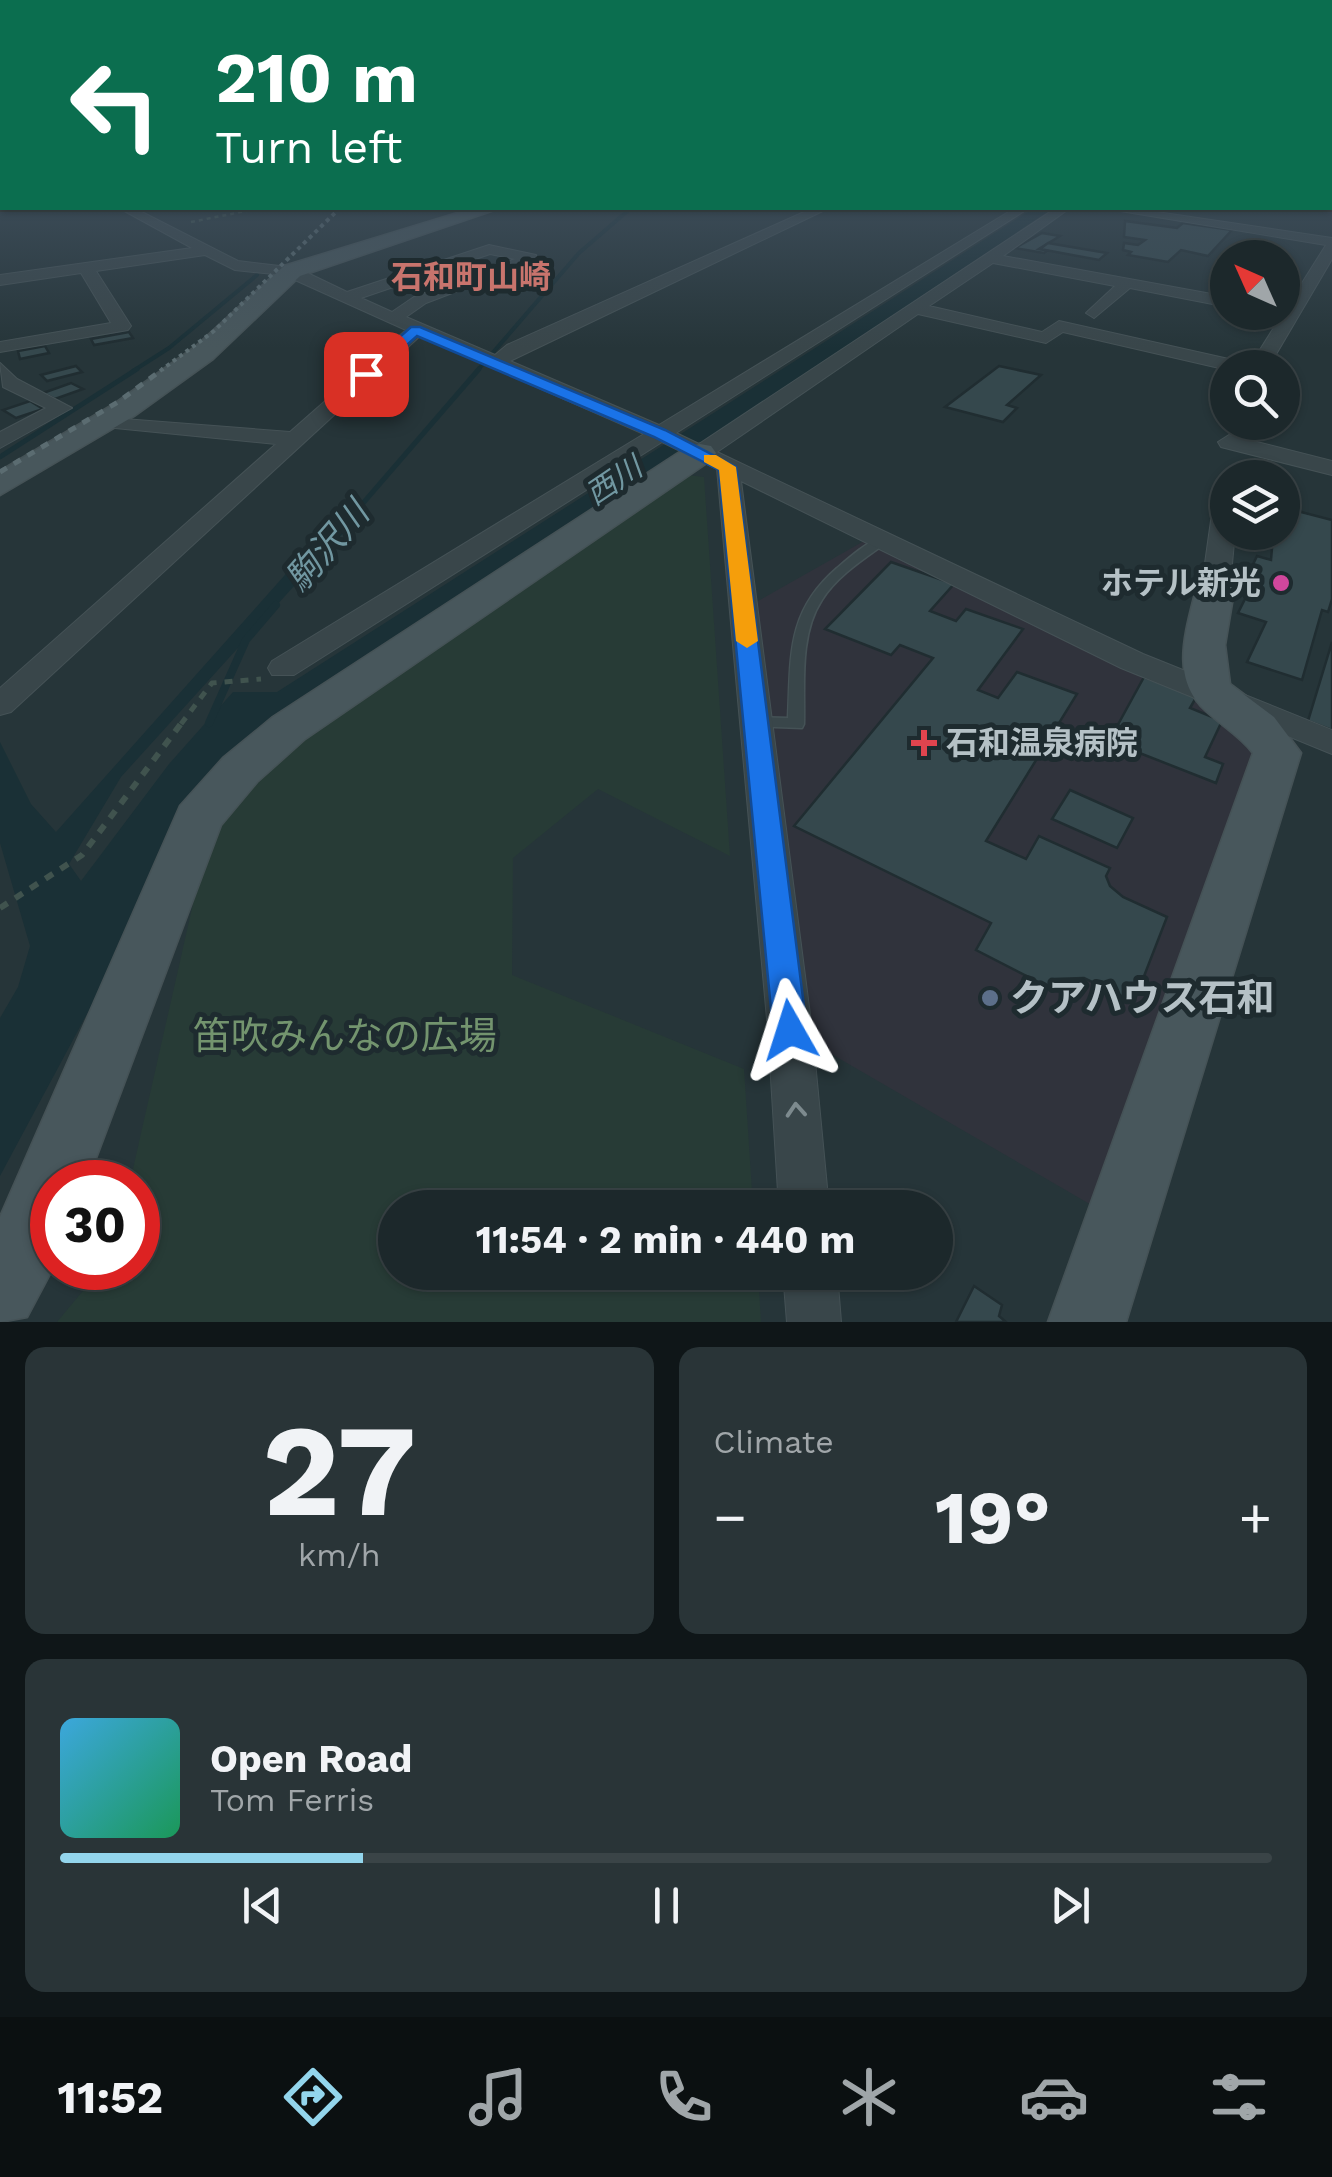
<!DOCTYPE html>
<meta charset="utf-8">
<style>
:root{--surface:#1c282b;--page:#293437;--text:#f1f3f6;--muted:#a0a6a9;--line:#3a4447;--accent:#93d5ec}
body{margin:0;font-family:"Work Sans","Noto Sans JP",sans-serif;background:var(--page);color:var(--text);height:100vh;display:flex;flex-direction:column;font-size:38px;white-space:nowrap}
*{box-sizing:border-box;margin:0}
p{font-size:32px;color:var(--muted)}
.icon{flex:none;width:55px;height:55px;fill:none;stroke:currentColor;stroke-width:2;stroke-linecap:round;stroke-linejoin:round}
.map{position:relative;height:1322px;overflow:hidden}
.sheet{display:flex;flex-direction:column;gap:25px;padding:25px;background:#0f1618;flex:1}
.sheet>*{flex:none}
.hud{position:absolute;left:0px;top:0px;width:1332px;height:210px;box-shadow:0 2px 8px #0004,0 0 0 2px var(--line);background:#0b6e4f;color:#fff;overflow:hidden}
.needle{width:65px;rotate:315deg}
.buttons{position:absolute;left:1210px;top:240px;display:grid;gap:20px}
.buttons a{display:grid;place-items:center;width:90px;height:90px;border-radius:50%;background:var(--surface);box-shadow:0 2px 8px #0004,0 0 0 2px var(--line);font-size:50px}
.speed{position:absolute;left:30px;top:1160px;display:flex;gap:20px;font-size:50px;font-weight:700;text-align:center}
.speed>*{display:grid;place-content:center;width:130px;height:130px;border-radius:50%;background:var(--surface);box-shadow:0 2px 8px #0004,0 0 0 2px var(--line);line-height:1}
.speed .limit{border:15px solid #d22;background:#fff;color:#111}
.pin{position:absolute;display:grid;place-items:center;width:85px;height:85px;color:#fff;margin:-42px;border-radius:20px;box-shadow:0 5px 15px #0006}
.me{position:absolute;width:110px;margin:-55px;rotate:354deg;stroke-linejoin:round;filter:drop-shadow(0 0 8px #0008)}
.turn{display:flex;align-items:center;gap:35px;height:210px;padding:0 50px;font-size:45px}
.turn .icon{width:130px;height:130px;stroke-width:2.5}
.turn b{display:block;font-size:70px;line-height:85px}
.big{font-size:75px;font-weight:700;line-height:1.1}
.sheet .card{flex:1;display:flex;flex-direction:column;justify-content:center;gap:15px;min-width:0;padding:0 35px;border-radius:20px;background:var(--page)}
.sheet .dial{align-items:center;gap:0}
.dial b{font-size:130px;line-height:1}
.song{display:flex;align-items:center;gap:30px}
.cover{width:120px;height:120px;border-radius:15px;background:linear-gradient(135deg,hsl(200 70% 55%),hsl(150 70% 35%))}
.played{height:10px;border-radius:5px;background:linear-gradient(90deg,var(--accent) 25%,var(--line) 25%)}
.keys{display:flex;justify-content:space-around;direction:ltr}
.heat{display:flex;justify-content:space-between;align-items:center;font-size:55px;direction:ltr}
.sheet .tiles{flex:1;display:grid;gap:25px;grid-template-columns:1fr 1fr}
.card:last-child{grid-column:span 2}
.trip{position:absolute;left:378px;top:1190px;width:575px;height:100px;border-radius:50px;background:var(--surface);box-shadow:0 2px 8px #0004,0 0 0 2px var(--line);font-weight:700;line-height:100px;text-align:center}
.tabs{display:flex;height:160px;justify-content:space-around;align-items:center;background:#0b1011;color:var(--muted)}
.tabs .icon{width:70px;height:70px}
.tabs .current{color:var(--accent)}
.tabs b{font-size:45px;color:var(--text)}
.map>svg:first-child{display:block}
.medical{fill:#30333c}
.green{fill:#273b36}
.water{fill:#1a3036}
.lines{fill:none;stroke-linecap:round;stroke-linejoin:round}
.stream-far2{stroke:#1a3036;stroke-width:4}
.stream-far1{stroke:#1a3036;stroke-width:5}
.stream{stroke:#1a3036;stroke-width:8}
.building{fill:#35484d;stroke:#202d31;stroke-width:2.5}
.lane-casing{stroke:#455256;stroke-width:3}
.street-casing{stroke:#455256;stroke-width:2}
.secondary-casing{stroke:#455256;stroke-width:3}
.highway-casing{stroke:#445155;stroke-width:55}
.path-far2{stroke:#40534e;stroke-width:2.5;stroke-dasharray:4 4;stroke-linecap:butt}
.path-far1{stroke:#40534e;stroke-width:5;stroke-dasharray:8 8;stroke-linecap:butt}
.path{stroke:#40534e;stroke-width:6;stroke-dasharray:9 9;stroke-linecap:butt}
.lane{fill:#39464a;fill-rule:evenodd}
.street{fill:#39464a;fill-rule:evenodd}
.secondary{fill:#48575c;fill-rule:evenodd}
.highway{stroke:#6f5d57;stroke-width:52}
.rail-far1{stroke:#5b6c71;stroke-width:4;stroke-dasharray:4 4;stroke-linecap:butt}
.rail{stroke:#5b6c71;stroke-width:5;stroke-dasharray:8 8;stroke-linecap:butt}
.oneway{stroke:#7d8a8e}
.route{fill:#1a73e8;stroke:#114b97;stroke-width:2.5}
.slow{fill:#f59e0b}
.hotel-dot{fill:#d1479c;stroke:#1e2b2f;stroke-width:4}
.health-dot{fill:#e0444e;stroke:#1e2b2f;stroke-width:4}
.service-dot{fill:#5c6f8a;stroke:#1e2b2f;stroke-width:4}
.labels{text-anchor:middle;stroke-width:10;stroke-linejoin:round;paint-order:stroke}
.far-water-label{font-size:30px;font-style:italic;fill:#7197a1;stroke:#1e2b2f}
.far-quarter-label{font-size:32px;font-weight:bold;fill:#c8746d;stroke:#1e2b2f}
.poi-label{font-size:32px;font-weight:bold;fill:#b5c1c6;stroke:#1e2b2f;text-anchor:end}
.water-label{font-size:35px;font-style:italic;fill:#7197a1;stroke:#1e2b2f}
.near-poi-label{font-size:38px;font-weight:bold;fill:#b5c1c6;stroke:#1e2b2f;text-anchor:start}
.near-park-label{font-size:38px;fill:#73946e;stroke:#1e2b2f}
</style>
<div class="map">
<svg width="1332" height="1322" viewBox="0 0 1332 1322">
<rect width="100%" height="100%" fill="#263539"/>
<!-- medical -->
<path class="medical" d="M873,536L1261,726L1119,1221L790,1030L744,609Z"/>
<!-- green -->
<path class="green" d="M678,474L704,477L730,856L598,789L513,858L512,975L744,1069L753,1207L395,1208V1272L758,1273L761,1322H57L102,1268H138V1182H130L205,851L234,797L271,756Z"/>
<!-- water -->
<path class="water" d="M1034,208H1053L220,766L0,1176V1018L18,987L30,946L0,843V742L31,804L56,832L300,558L352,522L121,777L69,864L81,881L169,764L233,692H277Z"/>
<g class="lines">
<!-- stream-far2 -->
<g class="stream-far2">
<path d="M133,371L169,348L257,275"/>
<path d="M477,371L579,253L631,208"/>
</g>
<!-- stream-far1 -->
<g class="stream-far1">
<path d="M0,457L137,369"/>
<path d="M345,524L479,369"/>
</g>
<!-- stream -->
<g class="stream">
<path d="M337,534L348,522"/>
<path d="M209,723L246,640L276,605"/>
</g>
</g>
<!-- building -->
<g class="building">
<path d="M1125,221L1177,228L1183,223L1232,230L1208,256L1181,250L1168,262L1128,255L1131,252L1123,250L1124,243L1138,245L1145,240L1124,237Z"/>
<path d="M1042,233L1060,236L1039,249L1048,250L1044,253L1015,248Z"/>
<path d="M1048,243L1107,253L1099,260L1040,249Z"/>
<path d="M129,332L133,338L94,345L91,339Z"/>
<path d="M45,346L49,353L20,359L18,351Z"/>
<path d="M76,366L82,372L47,381L41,375Z"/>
<path d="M999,366L1041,375L1007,405L1017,408L1003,422L945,407Z"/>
<path d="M71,383L83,389L55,399L43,393Z"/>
<path d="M30,401L43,409L16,418L3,410Z"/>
<path d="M1282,507L1332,520V599L1328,612L1322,610L1302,680L1247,662L1266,622L1238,613L1249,591L1257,593L1259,584L1247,577L1257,556L1271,560L1272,548L1247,540L1251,532H1282Z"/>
<path d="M891,562L954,584L930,611L956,621L966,609L1023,629L978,690L998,698L1017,672L1077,694L986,841L1026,859L1039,836L1110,868L1106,876L1110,886L1123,897L1167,917L1134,1002L1084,978L1054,979L1050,988L976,950L991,923L794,826L933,658L900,645L891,655L825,629Z"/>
<path d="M1332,642V730L1308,721Z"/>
<path d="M1144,677L1197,696L1190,708L1222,721L1205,757L1223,764L1216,783L1109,741Z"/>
<path d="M1070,790L1133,818L1117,848L1052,819Z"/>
<path d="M974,1286L1002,1305L999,1316L1006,1322H956Z"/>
</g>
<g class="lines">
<defs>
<g id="lane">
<path d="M1330,174L1332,175V179L1330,178Z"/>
<path d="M882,536L886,537V543C864,559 837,576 822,600C799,635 805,685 804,724L802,728L750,726L748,722L756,717L788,718C791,656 786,612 837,568C851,556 866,543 882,536Z"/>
</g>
<g id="street">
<path d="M119,208H134L238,261L297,268L347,292L489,245L536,255V261L426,303L406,317L495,355L507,345L813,208H829L510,361L659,425L1015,208H1029L676,433L699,444L1056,208H1070L1003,256L1228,297V307L1130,288L1094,318L1086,313L1115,286L993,263L929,306L1042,332L1059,321L1251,364L1326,245L1102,208H1130L1332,238V259L1268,368L1228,370L1063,332L1046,343L918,314L717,452L1143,654L1332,730V754L1121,668L741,481L812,1030L829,1208H779L768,1030L717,469L662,442L294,675H272L268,668L272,661L644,434L420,336L11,712L0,715V688L276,444L105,427L95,421L98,417L290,432L406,330L284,275L235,270L205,255L96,271L131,326L128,330L0,352V342L111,323L81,273L0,285V275L192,248ZM490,254L515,259L414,297L392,312L361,298Z"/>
<path d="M0,363L17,379L72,408L0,448V432L46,408L3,387Z"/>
<path d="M1229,435L1332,461V475L1221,447L1218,442Z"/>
<path d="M1228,478V532H1235L1230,585L1216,593L1202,585L1216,485Z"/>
<path d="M783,1272H837L841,1322H787Z"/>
</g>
<g id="secondary">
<path d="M474,208H500L300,276L213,359L134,416L0,495V471L114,404L195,347L284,266Z"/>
<path d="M700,444L711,446L716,453L711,460L305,739L257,782L221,825L87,1182H52L53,1268L27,1317L0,1322V1217L180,806L223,758L273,717L689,446Z"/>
<path d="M1216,573L1230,577L1235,585L1225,645L1230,684L1274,717L1301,753L1126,1322H1048L1253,753C1240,736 1222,726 1206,711C1168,677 1187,628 1197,585L1202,577Z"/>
</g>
<path id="highway" d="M0,177L2,175"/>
</defs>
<!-- lane casing -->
<use href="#lane" class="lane-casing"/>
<!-- street casing -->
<use href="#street" class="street-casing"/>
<!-- secondary casing -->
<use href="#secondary" class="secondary-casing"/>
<!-- highway casing -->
<use href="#highway" class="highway-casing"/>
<!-- path-far2 -->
<path class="path-far2" d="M191,222L261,208"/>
<!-- path-far1 -->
<path class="path-far1" d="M181,724L212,683L261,679"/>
<!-- path -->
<path class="path" d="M0,908L82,855L183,721"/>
<!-- lane -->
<use href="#lane" class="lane"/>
<!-- street -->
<use href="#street" class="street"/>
<!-- secondary -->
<use href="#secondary" class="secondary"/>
<!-- highway -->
<use href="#highway" class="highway"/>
<!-- rail-far1 -->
<path class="rail-far1" d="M160,371L214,331L340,208"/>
<!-- rail -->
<path class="rail" d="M0,472L118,402L163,369"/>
</g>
<!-- one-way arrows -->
<defs><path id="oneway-chevron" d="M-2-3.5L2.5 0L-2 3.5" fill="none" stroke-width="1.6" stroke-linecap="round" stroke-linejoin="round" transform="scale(2.5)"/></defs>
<use class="oneway" href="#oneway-chevron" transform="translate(796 1110) rotate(-94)"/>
<!-- sky -->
<linearGradient id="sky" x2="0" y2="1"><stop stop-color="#151d1f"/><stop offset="0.47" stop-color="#41515f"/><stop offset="1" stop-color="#41515f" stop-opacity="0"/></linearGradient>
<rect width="1332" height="348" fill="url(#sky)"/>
<!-- route -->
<path class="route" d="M411,327H420L665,430L736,467L807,1030L802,1041L790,1045L778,1041L773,1030L719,470L654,437L417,336L371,377H361V371Z"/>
<!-- slow -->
<path class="slow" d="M704,455H716L736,467L758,641L747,648L736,641L719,470L704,462Z"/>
<!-- markers -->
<circle class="hotel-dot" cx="1281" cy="583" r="10"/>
<path class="health-dot" d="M919 728h10v10h10v10h-10v10h-10v-10h-10v-10h10z"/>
<circle class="service-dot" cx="990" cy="998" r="10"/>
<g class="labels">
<!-- far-water labels -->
<g class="far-water-label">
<text transform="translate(614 481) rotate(-34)" y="10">西川</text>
</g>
<!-- far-quarter labels -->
<g class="far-quarter-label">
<text x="471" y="288">石和町山崎</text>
</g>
<!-- poi labels -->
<g class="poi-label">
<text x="1261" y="594">ホテル新光</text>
<text x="946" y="754" text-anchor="start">石和温泉病院</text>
</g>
<!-- water labels -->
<g class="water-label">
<text transform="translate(327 546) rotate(-49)" y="12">駒沢川</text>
</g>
<!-- near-poi labels -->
<g class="near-poi-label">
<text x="1010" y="1011">クアハウス石和</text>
</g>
<!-- near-park labels -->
<g class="near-park-label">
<text x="345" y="1049">笛吹みんなの広場</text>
</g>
</g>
</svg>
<div class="buttons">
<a><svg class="needle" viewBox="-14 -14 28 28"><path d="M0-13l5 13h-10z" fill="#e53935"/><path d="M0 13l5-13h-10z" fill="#a0a6a9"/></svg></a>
<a><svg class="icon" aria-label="search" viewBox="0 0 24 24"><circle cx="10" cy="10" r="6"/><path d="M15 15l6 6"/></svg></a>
<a><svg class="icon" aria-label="layers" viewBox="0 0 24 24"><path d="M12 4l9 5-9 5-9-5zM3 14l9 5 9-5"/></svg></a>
</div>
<div class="speed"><div class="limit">30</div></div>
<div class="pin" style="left:366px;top:374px;background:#d93025"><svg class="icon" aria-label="arrive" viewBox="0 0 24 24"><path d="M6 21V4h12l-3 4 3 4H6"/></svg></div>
<svg class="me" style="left:790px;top:1030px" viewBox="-20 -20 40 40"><path d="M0-17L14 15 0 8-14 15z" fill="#1a73e8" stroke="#fff" stroke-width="4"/></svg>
<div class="trip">11:54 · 2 min · 440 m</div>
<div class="hud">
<div class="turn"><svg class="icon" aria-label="left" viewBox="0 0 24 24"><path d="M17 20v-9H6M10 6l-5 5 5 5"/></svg><div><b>210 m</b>Turn left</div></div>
</div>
</div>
<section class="sheet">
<div class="tiles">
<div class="card dial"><b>27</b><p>km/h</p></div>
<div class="card"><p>Climate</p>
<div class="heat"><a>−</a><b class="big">19°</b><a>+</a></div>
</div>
<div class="card">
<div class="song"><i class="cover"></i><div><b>Open Road</b><p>Tom Ferris</p></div></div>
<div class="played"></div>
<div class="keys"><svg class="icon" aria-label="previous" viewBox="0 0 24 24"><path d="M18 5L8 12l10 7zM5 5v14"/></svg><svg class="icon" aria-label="pause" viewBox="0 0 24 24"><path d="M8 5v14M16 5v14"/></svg><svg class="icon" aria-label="next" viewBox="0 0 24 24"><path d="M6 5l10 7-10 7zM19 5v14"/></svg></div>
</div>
</div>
</section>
<nav class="tabs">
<b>11:52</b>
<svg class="icon current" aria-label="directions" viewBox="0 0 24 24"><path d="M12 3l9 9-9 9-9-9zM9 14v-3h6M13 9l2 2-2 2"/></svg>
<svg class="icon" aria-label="music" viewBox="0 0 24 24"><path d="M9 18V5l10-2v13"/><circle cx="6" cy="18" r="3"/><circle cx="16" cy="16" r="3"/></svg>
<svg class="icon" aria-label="phone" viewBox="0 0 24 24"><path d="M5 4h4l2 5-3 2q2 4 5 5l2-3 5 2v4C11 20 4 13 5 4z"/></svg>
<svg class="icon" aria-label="climate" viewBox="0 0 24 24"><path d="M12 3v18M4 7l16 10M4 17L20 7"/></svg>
<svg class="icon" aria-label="car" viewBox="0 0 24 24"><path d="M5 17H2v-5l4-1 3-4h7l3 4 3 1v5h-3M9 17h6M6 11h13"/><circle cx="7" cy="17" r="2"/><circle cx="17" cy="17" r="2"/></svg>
<svg class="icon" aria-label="filters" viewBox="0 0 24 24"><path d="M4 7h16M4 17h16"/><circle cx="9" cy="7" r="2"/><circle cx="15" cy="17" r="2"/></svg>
</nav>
